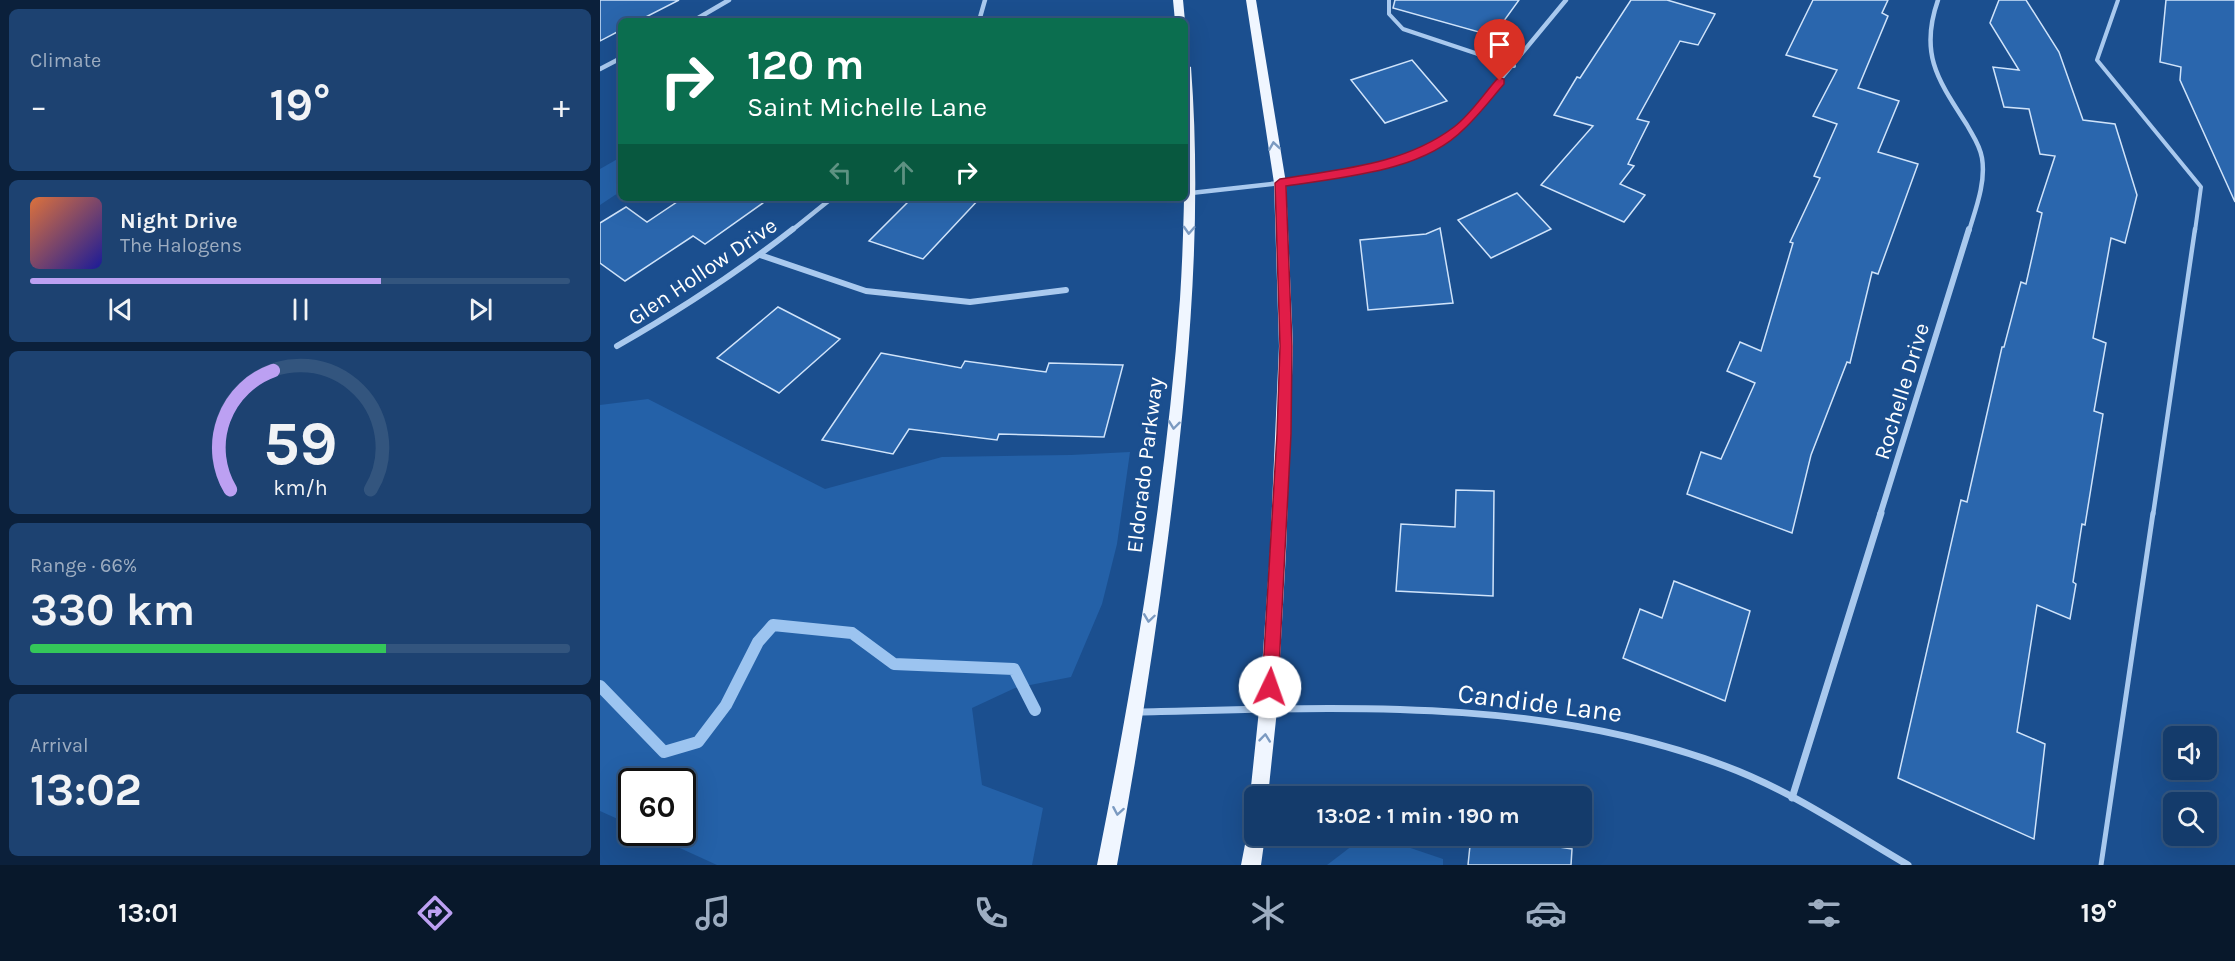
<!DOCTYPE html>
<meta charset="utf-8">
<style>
:root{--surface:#143b6b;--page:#1d4271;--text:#f1f3f6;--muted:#9dadc1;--line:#33557e;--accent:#bca0f2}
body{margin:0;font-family:Karla,sans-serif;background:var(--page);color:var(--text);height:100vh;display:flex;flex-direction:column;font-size:22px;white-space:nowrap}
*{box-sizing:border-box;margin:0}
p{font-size:20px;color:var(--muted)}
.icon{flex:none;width:33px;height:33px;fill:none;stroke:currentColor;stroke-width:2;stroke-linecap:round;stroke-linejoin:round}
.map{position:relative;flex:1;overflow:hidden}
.drawer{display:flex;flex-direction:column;gap:9px;padding:9px;background:#0b203b;width:600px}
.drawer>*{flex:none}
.top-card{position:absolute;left:18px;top:18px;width:570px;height:183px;border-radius:9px;box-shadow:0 6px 24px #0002,0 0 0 2px var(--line);background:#0b6e4f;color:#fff;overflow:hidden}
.fabs{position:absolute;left:1563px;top:726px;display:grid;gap:12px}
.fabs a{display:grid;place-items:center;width:54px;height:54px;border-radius:9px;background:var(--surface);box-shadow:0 6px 24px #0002,0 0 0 2px var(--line);font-size:30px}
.speed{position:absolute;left:18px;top:768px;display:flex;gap:12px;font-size:30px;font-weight:700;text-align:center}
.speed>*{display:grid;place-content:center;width:78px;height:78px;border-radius:50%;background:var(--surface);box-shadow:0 6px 24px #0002,0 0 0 2px var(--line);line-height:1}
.speed .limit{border:3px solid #111;border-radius:9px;background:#fff;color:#111}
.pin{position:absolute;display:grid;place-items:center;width:51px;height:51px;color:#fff;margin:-62px -26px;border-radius:50% 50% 50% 0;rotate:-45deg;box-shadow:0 0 6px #0007}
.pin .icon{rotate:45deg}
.me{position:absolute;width:66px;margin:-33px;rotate:3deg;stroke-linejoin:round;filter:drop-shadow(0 0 4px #0008)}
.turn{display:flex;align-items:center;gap:21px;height:126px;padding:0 30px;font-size:27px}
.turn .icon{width:78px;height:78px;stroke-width:2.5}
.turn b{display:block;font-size:42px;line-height:51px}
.lanes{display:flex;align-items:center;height:57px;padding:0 30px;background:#0003;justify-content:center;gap:30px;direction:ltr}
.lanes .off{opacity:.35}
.big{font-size:45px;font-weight:700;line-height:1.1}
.drawer .widget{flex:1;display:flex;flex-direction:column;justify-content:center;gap:9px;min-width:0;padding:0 21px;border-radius:9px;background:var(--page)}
.drawer .dial{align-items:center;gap:0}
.dial svg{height:156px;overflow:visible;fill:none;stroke:var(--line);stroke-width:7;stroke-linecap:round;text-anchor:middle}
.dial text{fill:var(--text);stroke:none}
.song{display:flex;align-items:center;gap:18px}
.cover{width:72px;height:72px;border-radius:9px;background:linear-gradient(135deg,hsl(20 70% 55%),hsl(240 70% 35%))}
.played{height:6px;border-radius:3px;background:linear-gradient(90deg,var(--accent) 65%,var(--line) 65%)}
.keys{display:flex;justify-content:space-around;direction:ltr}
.heat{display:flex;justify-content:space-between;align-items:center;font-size:33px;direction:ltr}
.charge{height:9px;border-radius:4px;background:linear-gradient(90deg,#34c759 66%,var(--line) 0)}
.trip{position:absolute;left:644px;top:786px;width:348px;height:60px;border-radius:9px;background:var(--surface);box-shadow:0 6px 24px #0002,0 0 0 2px var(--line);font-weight:700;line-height:60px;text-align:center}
.tab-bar{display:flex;height:96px;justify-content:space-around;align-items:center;background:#08182b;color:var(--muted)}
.tab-bar .icon{width:42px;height:42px}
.tab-bar .selected{color:var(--accent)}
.tab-bar b{font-size:27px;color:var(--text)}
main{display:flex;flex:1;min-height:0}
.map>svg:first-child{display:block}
.green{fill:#2461a8}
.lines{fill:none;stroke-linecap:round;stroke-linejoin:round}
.stream{stroke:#9cc4f0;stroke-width:12}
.building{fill:#2a66ad;stroke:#cfe3fa;stroke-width:1.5}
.lane-far2{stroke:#a9c9ee;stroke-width:4}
.lane-far1{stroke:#a9c9ee;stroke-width:4.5}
.lane{stroke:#a9c9ee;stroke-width:5}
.street-far2{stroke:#a9c9ee;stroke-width:4.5}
.street-far1{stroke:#a9c9ee;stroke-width:6}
.street{stroke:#a9c9ee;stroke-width:7}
.primary{fill:#f0f6ff;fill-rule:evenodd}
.oneway{stroke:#7b9ac1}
.route{fill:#e11d48;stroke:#92132f;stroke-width:1.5}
.labels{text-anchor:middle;stroke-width:6;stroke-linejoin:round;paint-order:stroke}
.street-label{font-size:22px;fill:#fff;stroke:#1b4f8f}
.near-street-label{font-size:27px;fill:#fff;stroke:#1b4f8f}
</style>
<main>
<section class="drawer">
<div class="widget"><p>Climate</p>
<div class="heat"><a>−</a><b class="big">19°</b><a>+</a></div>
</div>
<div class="widget">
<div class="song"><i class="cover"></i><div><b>Night Drive</b><p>The Halogens</p></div></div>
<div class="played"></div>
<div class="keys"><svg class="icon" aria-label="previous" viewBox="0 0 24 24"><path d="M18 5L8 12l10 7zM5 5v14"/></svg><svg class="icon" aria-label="pause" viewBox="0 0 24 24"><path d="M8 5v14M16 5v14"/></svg><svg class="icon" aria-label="next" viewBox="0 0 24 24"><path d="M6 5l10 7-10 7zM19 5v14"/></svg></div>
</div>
<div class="widget dial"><svg viewBox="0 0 100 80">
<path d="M14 69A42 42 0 1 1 86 69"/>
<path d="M14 69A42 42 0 0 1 36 8" stroke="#bca0f2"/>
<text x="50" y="56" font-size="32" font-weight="700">59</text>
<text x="50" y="72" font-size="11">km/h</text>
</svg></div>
<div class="widget"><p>Range · 66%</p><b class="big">330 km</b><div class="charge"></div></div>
<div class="widget"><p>Arrival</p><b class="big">13:02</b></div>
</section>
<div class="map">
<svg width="1635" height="865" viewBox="0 0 1635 865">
<rect width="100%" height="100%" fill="#1b4f8f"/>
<!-- green -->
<g class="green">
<path d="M21,157V191L0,205V169Z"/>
<path d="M48,399L225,489L342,457L471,455L530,452L517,544L502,604L471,677L415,688L372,708L382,785L443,808L432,865H117L47,833L82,832V782H32L31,825L0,811V405Z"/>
<path d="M765,836H775L843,859V865H727Z"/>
</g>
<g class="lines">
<!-- stream -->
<path class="stream" d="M0,686L64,752L98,742L126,705L158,642L173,625L252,633L294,664L414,669L435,710"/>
</g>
<!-- building -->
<g class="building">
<path d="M0,0H79L38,21H21V30L0,41Z"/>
<path d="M795,0H919L893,36L793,8Z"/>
<path d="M1031,0H1067L1115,14L1098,45L1080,41L1037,119L1049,122L1028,164L1034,166L1020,184L1045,195L1024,222L941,185L993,126L954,115L977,77L980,78Z"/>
<path d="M1213,0H1288L1282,13L1288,16L1258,88L1299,101L1278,152L1318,164L1278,274L1272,272L1250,363L1247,362L1211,455L1192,533L1087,494L1101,452L1121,459L1155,383L1127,371L1140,342L1161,351L1193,243L1190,242L1220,178L1214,176L1237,124L1213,116L1237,70L1186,55Z"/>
<path d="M1399,0H1426L1459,52L1483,120L1515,124L1537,195L1525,243L1511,238L1493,338L1506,343L1494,411L1503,414L1485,525L1482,524L1473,582L1476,584L1470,619L1437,605L1417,732L1445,744L1434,839L1298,778L1361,500L1367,502L1402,347H1404L1421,282L1426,284L1442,213L1437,211L1455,156L1440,154L1429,109L1404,107L1393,67L1419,70L1390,23Z"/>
<path d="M1566,0H1635V202L1580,80L1581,67L1560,62Z"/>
<path d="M812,60L847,101L785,123L751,80Z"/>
<path d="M917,193L951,229L891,258L858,220Z"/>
<path d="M83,198H170L105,244L93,236L25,281L0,263V223L26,207L47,222Z"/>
<path d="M312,198H380L323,259L269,241Z"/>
<path d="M840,228L853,303L768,310L760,240L826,234Z"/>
<path d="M178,307L240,339L179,393L117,358Z"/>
<path d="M281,353L361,368L365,361L446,372L449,363L523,365L504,437L399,434L397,440L309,429L293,454L222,440Z"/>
<path d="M856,490L894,491L893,596L796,591L801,524L855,527Z"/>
<path d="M1074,581L1150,611L1125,701L1023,658L1040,609L1062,618Z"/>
<path d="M871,836H888L972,849L971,865H868Z"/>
</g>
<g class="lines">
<!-- lane-far2 -->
<g class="lane-far2">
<path d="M789,0V14L803,29L914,66"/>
<path d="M1518,0L1497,60L1601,187L1595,231"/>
</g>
<!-- lane-far1 -->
<path class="lane-far1" d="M1553,515L1595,229"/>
<!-- lane -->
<path class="lane" d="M1501,865L1553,513"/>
<!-- street-far2 -->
<g class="street-far2">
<path d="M1338,0C1319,54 1338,80 1367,125C1373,136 1380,145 1382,158C1386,182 1376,208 1369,231"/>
<path d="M93,21L129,0"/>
<path d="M379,21L385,0"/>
<path d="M0,69L21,58"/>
<path d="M591,193L680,183L776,167L829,149L860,128L966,0"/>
<path d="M191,231L232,198"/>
</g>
<!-- street-far1 -->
<g class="street-far1">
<path d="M160,255L266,291L370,302L466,290"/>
<path d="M17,346C78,311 137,273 193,229"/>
<path d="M1280,515L1369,229"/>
</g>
<!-- street -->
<g class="street">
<path d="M537,712C734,708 936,695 1125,766C1190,790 1248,830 1308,865"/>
<path d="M1192,798L1281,513"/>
</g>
<!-- primary -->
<g class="primary">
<path d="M573,0H583L585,21H575Z"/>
<path d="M646,0H656L686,183L693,346L686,552L677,710L668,796H654V803L650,796L659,710L670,552L679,346L674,183Z"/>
<path d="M585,64L591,67C603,225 588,381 568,538C554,647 537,756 517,865H497C534,679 566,488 580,299C585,220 585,143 585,64Z"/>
<path d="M654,827V836H665L661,865H641L648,829Z"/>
</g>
</g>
<!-- one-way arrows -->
<defs><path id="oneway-chevron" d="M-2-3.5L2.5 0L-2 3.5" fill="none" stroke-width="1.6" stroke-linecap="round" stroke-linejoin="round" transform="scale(1.5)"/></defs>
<g class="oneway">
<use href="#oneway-chevron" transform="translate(674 146) rotate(-99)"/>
<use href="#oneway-chevron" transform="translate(589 230) rotate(93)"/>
<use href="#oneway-chevron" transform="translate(574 425) rotate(97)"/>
<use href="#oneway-chevron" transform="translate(549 618) rotate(98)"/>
<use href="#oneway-chevron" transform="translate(665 738) rotate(-84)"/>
<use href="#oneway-chevron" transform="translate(518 811) rotate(100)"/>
</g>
<!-- route -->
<path class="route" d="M900,78L904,79V84C891,99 879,115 864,129C822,172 742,177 686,186L692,346L691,434L678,687L675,693L670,695L664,693L662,687L677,434L680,346L675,183L680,179C740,169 804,165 854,127C870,115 883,95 897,79Z"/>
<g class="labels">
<!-- street labels -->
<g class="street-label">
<text transform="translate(102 271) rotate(-34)" y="8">Glen Hollow Drive</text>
<text transform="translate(1301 391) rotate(-73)" y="8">Rochelle Drive</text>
<text transform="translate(544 465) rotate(-83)" y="8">Eldorado Parkway</text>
</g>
<!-- near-street labels -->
<g class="near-street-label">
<text transform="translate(940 703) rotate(7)" y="9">Candide Lane</text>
</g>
</g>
</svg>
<div class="fabs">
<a><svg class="icon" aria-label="sound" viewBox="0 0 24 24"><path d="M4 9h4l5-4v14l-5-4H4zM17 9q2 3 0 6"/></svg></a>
<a><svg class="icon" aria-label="search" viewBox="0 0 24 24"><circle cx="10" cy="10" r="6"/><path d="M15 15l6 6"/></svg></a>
</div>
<div class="speed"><div class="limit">60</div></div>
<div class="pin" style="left:900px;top:81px;background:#d93025"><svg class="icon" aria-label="arrive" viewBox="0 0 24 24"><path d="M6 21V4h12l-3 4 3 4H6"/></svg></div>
<svg class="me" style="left:670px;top:687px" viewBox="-20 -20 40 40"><circle r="19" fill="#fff"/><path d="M0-13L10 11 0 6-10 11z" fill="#e11d48"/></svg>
<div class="trip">13:02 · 1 min · 190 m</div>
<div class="top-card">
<div class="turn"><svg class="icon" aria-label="right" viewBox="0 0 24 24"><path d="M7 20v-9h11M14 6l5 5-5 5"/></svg><div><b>120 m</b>Saint Michelle Lane</div></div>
<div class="lanes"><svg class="icon off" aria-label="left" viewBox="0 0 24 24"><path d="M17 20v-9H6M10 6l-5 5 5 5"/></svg><svg class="icon off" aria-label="ahead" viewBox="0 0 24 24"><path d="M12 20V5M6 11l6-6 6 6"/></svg><svg class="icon" aria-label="right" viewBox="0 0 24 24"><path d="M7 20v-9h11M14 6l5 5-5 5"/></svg></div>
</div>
</div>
</main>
<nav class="tab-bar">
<b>13:01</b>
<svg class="icon selected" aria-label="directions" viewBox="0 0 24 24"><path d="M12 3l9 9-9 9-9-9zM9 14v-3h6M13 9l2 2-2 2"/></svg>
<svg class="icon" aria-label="music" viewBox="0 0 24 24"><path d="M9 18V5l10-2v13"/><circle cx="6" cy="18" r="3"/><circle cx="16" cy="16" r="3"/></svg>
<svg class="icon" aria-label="phone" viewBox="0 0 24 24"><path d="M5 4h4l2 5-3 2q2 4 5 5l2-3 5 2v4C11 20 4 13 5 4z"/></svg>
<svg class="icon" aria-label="climate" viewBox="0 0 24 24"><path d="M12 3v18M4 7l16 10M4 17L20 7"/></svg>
<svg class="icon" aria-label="car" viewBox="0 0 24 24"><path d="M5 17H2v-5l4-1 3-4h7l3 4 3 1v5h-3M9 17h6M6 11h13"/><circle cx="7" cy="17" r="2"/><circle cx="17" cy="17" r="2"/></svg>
<svg class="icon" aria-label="filters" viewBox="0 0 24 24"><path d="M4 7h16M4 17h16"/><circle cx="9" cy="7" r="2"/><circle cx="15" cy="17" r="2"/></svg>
<b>19°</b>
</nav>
